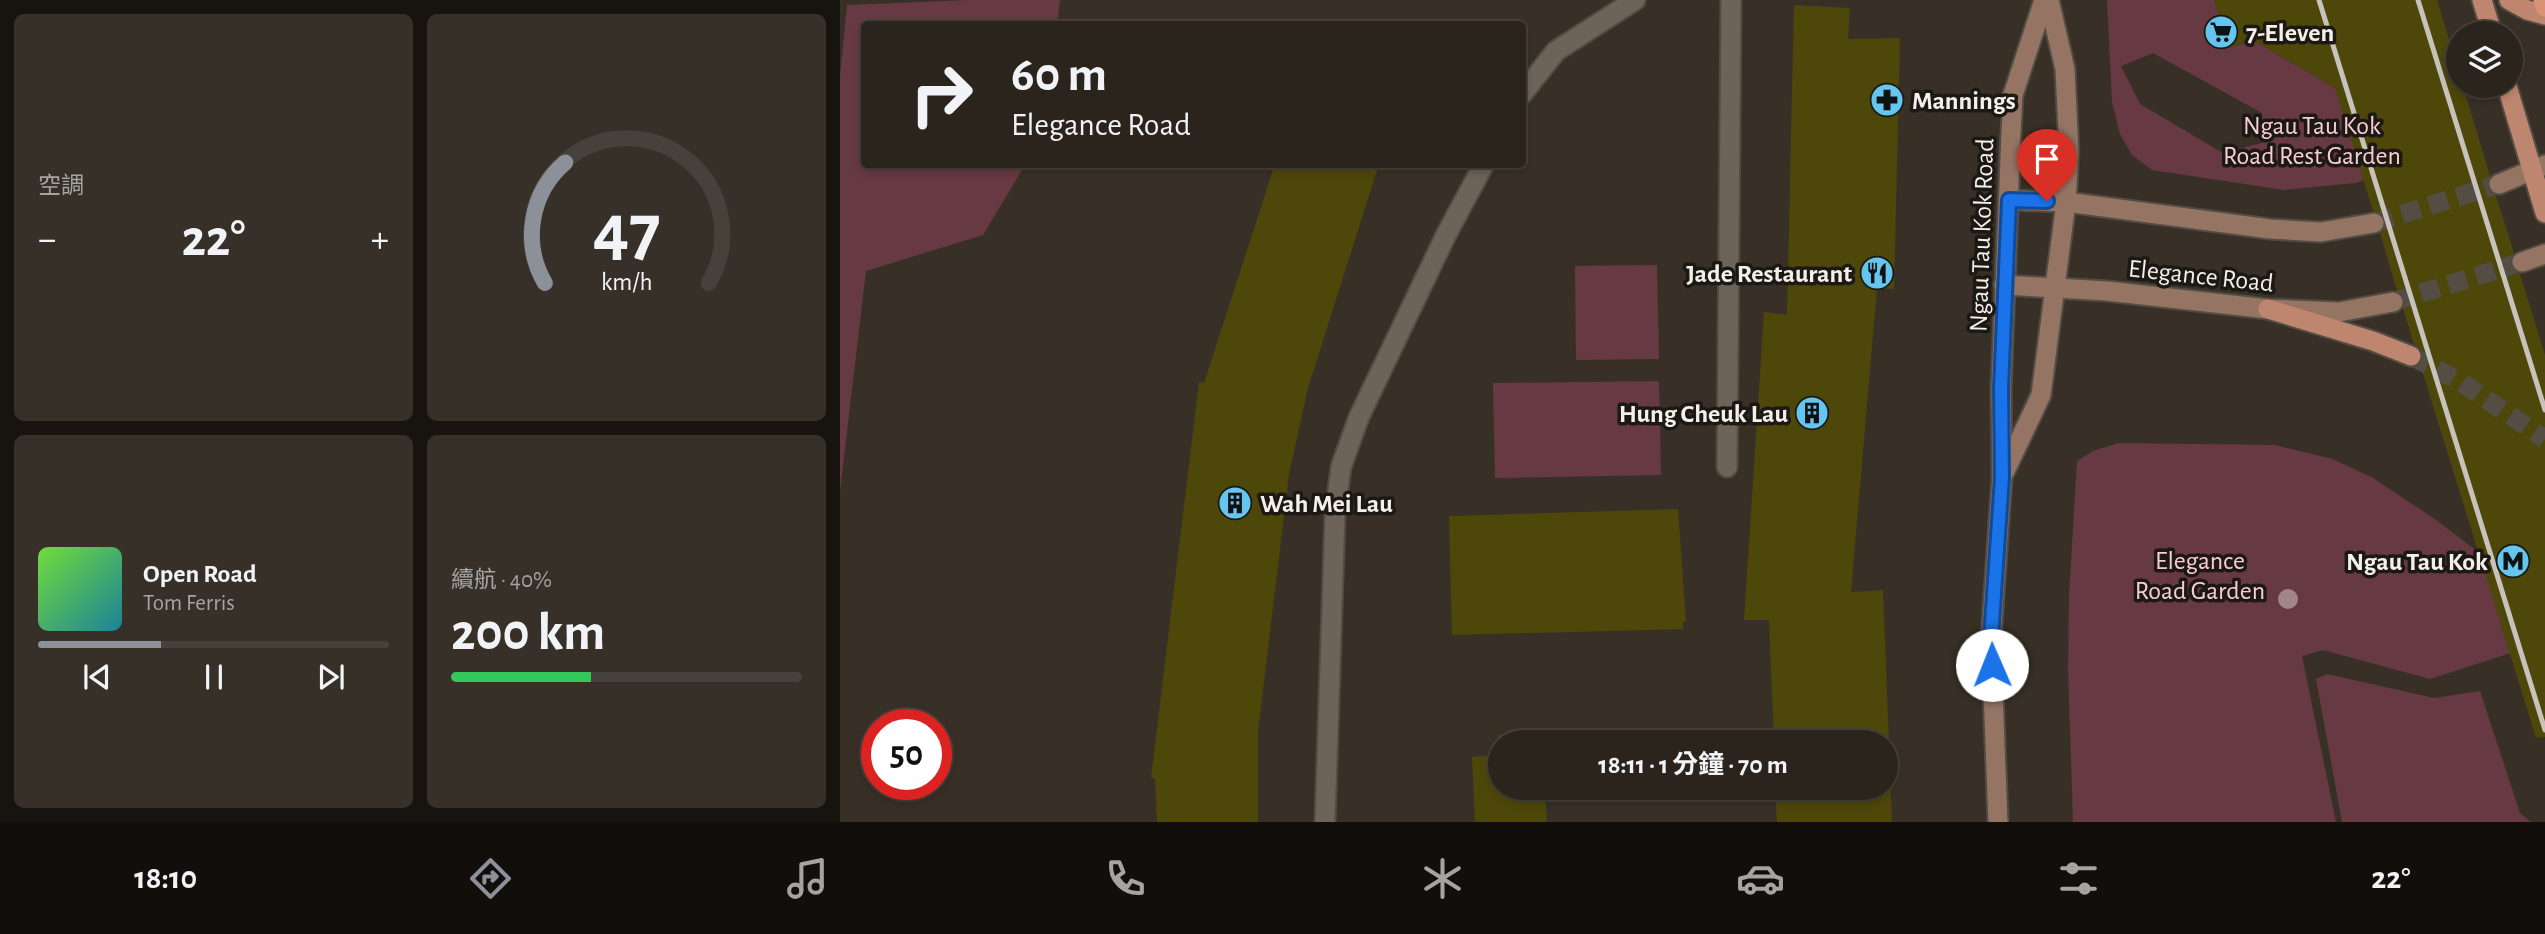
<!DOCTYPE html>
<html lang="zh-TW">
<meta charset="utf-8">
<style>
:root{--surface:#2a241c;--page:#363029;--text:#f1f3f6;--muted:#a5a4a3;--line:#46413b;--accent:#8c9099}
body{margin:0;font-family:"Alegreya Sans","Noto Sans TC",sans-serif;background:var(--page);color:var(--text);height:100vh;display:flex;flex-direction:column;font-size:26px;white-space:nowrap}
*{box-sizing:border-box;margin:0}
p{font-size:23px;color:var(--muted)}
.icon{flex:none;width:38px;height:38px;fill:none;stroke:currentColor;stroke-width:2;stroke-linecap:round;stroke-linejoin:round}
.map{position:relative;flex:1;overflow:hidden}
.drawer{display:flex;flex-direction:column;gap:14px;padding:14px;background:#17140f;width:840px}
.drawer>*{flex:none}
.guide{position:absolute;left:21px;top:21px;width:665px;height:147px;border-radius:7px;box-shadow:0 4px 10px #0003,0 0 0 2px var(--line);background:#2a241c;color:var(--text);overflow:hidden}
.fabs{position:absolute;left:1606px;top:21px;display:grid;gap:14px}
.fabs a{display:grid;place-items:center;width:77px;height:77px;border-radius:50%;background:var(--surface);box-shadow:0 4px 10px #0003,0 0 0 2px var(--line);font-size:35px}
.speed{position:absolute;left:21px;top:709px;display:flex;gap:14px;font-size:35px;font-weight:700;text-align:center}
.speed>*{display:grid;place-content:center;width:91px;height:91px;border-radius:50%;background:var(--surface);box-shadow:0 4px 10px #0003,0 0 0 2px var(--line);line-height:1}
.speed .limit{border:10px solid #d22;background:#fff;color:#111}
.pin{position:absolute;display:grid;place-items:center;width:60px;height:60px;color:#fff;margin:-72px -30px;border-radius:50% 50% 50% 0;rotate:-45deg;box-shadow:0 0 7px #0007}
.pin .icon{rotate:45deg}
.me{position:absolute;width:77px;margin:-38px;rotate:359deg;stroke-linejoin:round;filter:drop-shadow(0 0 5px #0008)}
.turn{display:flex;align-items:center;gap:24px;height:147px;padding:0 35px;font-size:32px}
.turn .icon{width:91px;height:91px;stroke-width:2.5}
.turn b{display:block;font-size:49px;line-height:60px}
.big{font-size:52px;font-weight:700;line-height:1.1}
.drawer .widget{flex:1;display:flex;flex-direction:column;justify-content:center;gap:10px;min-width:0;padding:0 24px;border-radius:10px;background:var(--page)}
.drawer .dial{align-items:center;gap:0}
.dial svg{height:182px;overflow:visible;fill:none;stroke:var(--line);stroke-width:7;stroke-linecap:round;text-anchor:middle}
.dial text{fill:var(--text);stroke:none}
.song{display:flex;align-items:center;gap:21px}
.cover{width:84px;height:84px;border-radius:10px;background:linear-gradient(135deg,hsl(100 70% 55%),hsl(190 70% 35%))}
.played{height:7px;border-radius:4px;background:linear-gradient(90deg,var(--accent) 35%,var(--line) 35%)}
.keys{display:flex;justify-content:space-around;direction:ltr}
.heat{display:flex;justify-content:space-between;align-items:center;font-size:38px;direction:ltr}
.charge{height:10px;border-radius:5px;background:linear-gradient(90deg,#34c759 40%,var(--line) 0)}
.drawer .tiles{flex:1;display:grid;gap:14px;grid-template-columns:repeat(2,1fr)}
.trip{position:absolute;left:648px;top:730px;width:410px;height:70px;border-radius:35px;background:var(--surface);box-shadow:0 4px 10px #0003,0 0 0 2px var(--line);font-weight:700;line-height:70px;text-align:center}
.menu{display:flex;height:112px;justify-content:space-around;align-items:center;background:#110e0b;color:var(--muted)}
.menu .icon{width:49px;height:49px}
.menu .active{color:var(--accent)}
.menu b{font-size:32px;color:var(--text)}
main{display:flex;flex:1;min-height:0}
.map>svg:first-child{display:block}
.green{fill:#673942;fill-rule:evenodd}
.building{fill:#4e470a}
.lines{fill:none;stroke-linecap:round;stroke-linejoin:round}
.secondary-tunnel{stroke:#544d43;stroke-width:19;stroke-dasharray:19 10;stroke-linecap:butt}
.primary-tunnel{stroke:#544d43;stroke-width:19;stroke-dasharray:19 10;stroke-linecap:butt}
.service-casing{stroke:#524c43;stroke-width:23}
.secondary-casing{stroke:#524c43;stroke-width:23}
.primary-casing{stroke:#524c43;stroke-width:23}
.trunk-casing{stroke:#524c43;stroke-width:23}
.service{stroke:#6c6359;stroke-width:19}
.secondary{stroke:#957464;stroke-width:19}
.primary{stroke:#be866f;stroke-width:19}
.trunk{stroke:#da9276;stroke-width:19}
.rail{stroke:#c8c2bc;stroke-width:5}
.tree{fill:#a28685}
.route-casing{stroke:#114b97;stroke-width:18}
.route{stroke:#1a73e8;stroke-width:12}
.labels{text-anchor:middle;stroke-width:7;stroke-linejoin:round;paint-order:stroke}
.poi-label{font-size:26px;font-weight:bold;fill:#f4efe9;stroke:#1c1814;text-anchor:start}
.park-label{font-size:26px;fill:#f8ccd2;stroke:#1c1814}
.street-label{font-size:26px;fill:#f4efe9;stroke:#1c1814}
</style>
<main>
<section class="drawer">
<div class="tiles">
<div class="widget"><p>空調</p>
<div class="heat"><a>−</a><b class="big">22°</b><a>+</a></div>
</div>
<div class="widget dial"><svg viewBox="0 0 100 80">
<path d="M14 69A42 42 0 1 1 86 69"/>
<path d="M14 69A42 42 0 0 1 23 16" stroke="#8c9099"/>
<text x="50" y="56" font-size="32" font-weight="700">47</text>
<text x="50" y="72" font-size="11">km/h</text>
</svg></div>
<div class="widget">
<div class="song"><i class="cover"></i><div><b>Open Road</b><p>Tom Ferris</p></div></div>
<div class="played"></div>
<div class="keys"><svg class="icon" aria-label="previous" viewBox="0 0 24 24"><path d="M18 5L8 12l10 7zM5 5v14"/></svg><svg class="icon" aria-label="pause" viewBox="0 0 24 24"><path d="M8 5v14M16 5v14"/></svg><svg class="icon" aria-label="next" viewBox="0 0 24 24"><path d="M6 5l10 7-10 7zM19 5v14"/></svg></div>
</div>
<div class="widget"><p>續航 · 40%</p><b class="big">200 km</b><div class="charge"></div></div>
</div>
</section>
<div class="map">
<svg width="1705" height="822" viewBox="0 0 1705 822">
<rect width="100%" height="100%" fill="#383026"/>
<!-- green -->
<g class="green">
<path d="M129,0H220L217,24H24V164L185,165L143,235L26,271L0,491V76L7,5Z"/>
<path d="M1267,0H1374L1389,48L1413,40L1502,92L1554,171L1515,183L1444,190L1312,170L1292,155L1280,134L1272,102ZM1313,53L1422,113L1425,142L1383,153L1300,104L1281,66Z"/>
<path d="M817,265L819,359L736,360L735,266Z"/>
<path d="M819,381L821,475L655,478L653,383Z"/>
<path d="M1278,443L1434,445L1493,459L1533,478L1595,519L1680,584L1705,642L1590,679L1483,650L1462,656L1496,822H1233L1228,668L1229,595L1237,461L1253,451Z"/>
<path d="M1487,674L1594,698L1640,691L1680,813L1691,822H1502L1476,679Z"/>
</g>
<!-- building -->
<g class="building">
<path d="M1374,0H1597L1619,73V86H1623L1650,176L1647,182L1648,188L1656,196L1674,253L1670,259V265L1675,272L1680,274L1705,355V737L1696,738L1580,364L1583,354L1580,348L1574,344L1563,309L1565,299L1557,291L1540,233L1545,228L1546,220L1543,215L1533,211L1495,88L1413,40L1389,48Z"/>
<path d="M954,5L1010,8L1008,39L1060,38L1054,289L1037,288L1011,592L1043,590L1052,822H937L935,788H1045V742H934L929,620H904L924,312L947,315Z"/>
<path d="M435,164H539L468,388L449,474L418,731V822H317L315,778H311L359,382L364,383Z"/>
<path d="M838,509L846,621H843V629L612,635L609,516Z"/>
<path d="M702,733L703,742H660V788H705L707,822H635L632,757L659,755L657,735Z"/>
</g>
<g class="lines">
<!-- secondary-tunnel -->
<g class="secondary-tunnel">
<path d="M1534,223L1659,184"/>
<path d="M1553,302L1682,262"/>
</g>
<!-- primary-tunnel -->
<path class="primary-tunnel" d="M1571,356L1621,382L1705,439"/>
<defs>
<g id="service">
<path d="M682,94L716,51L795,0"/>
<path d="M887,467L891,0"/>
<path d="M485,822L495,514L501,467L519,417L606,235L644,164"/>
</g>
<g id="secondary">
<path d="M1659,184L1705,165"/>
<path d="M1169,200L1226,202L1430,229L1481,232L1534,223"/>
<path d="M1682,262L1705,254"/>
<path d="M1164,285L1267,291L1428,309L1499,312L1553,302"/>
<path d="M1164,473L1201,395L1226,202L1229,153L1225,69L1209,0"/>
<path d="M1158,822L1151,638L1162,477L1161,388L1171,133L1173,95L1204,0"/>
</g>
<g id="primary">
<path d="M1642,0L1652,33"/>
<path d="M1669,0L1687,10L1705,15"/>
<path d="M1667,86L1705,213"/>
<path d="M1428,309L1533,341L1571,356"/>
</g>
<path id="trunk" d="M1703,0L1705,7"/>
</defs>
<!-- service casing -->
<use href="#service" class="service-casing"/>
<!-- secondary casing -->
<use href="#secondary" class="secondary-casing"/>
<!-- primary casing -->
<use href="#primary" class="primary-casing"/>
<!-- trunk casing -->
<use href="#trunk" class="trunk-casing"/>
<!-- service -->
<use href="#service" class="service"/>
<!-- secondary -->
<use href="#secondary" class="secondary"/>
<!-- primary -->
<use href="#primary" class="primary"/>
<!-- trunk -->
<use href="#trunk" class="trunk"/>
<!-- rail -->
<g class="rail">
<path d="M1479,0L1705,730"/>
<path d="M1578,0L1705,410"/>
</g>
</g>
<!-- trees -->
<circle class="tree" cx="1448" cy="599" r="10"/>
<g class="lines">
<defs>
<path id="route" d="M1152,665L1151,638L1162,477L1161,388L1169,200L1207,201"/>
</defs>
<!-- route casing -->
<use href="#route" class="route-casing"/>
<!-- route -->
<use href="#route" class="route"/>
</g>
<!-- icons -->
<defs>
<symbol id="supermarket-disc" viewBox="-11 -11 22 22"><circle r="9.5" fill="#64c5ee" stroke="#1c1814"/><path d="M-6-5.5h2.5l.6 2H6L4.5 2H-2.5L-4.4-4H-6ZM-1.5 3.2a1.3 1.3 0 1 0 .1 0ZM3 3.2a1.3 1.3 0 1 0 .1 0Z" fill="#111"/></symbol>
<symbol id="pharmacy-disc" viewBox="-11 -11 22 22"><circle r="9.5" fill="#64c5ee" stroke="#1c1814"/><path d="M-2-6h4v4h4v4h-4v4h-4v-4h-4v-4h4Z" fill="#111"/></symbol>
<symbol id="restaurant-disc" viewBox="-11 -11 22 22"><circle r="9.5" fill="#64c5ee" stroke="#1c1814"/><path d="M-5-6h1v4h1v-4h1v4h1v-4h1v5L-1.5 .5V6h-2V.5L-5-1ZM5-6V6H3V1.5H1.5Q1.5-4 5-6Z" fill="#111"/></symbol>
<symbol id="building-disc" viewBox="-11 -11 22 22"><circle r="9.5" fill="#64c5ee" stroke="#1c1814"/><path d="M-4-6H4V6H1V3H-1V6H-4ZM-2.5-4.3h1.7v1.8h-1.7ZM.8-4.3h1.7v1.8H.8ZM-2.5-1h1.7V.8h-1.7ZM.8-1h1.7V.8H.8Z" fill="#111"/></symbol>
<symbol id="metro-disc" viewBox="-11 -11 22 22"><circle r="9.5" fill="#64c5ee" stroke="#1c1814"/><path d="M-5.5 5V-5H-3L0 0L3-5H5.5V5H3V-.5L0 4L-3-.5V5Z" fill="#111"/></symbol>
</defs>
<g fill-rule="evenodd">
<use href="#supermarket-disc" x="1362" y="13" width="38" height="38"/>
<use href="#pharmacy-disc" x="1028" y="81" width="38" height="38"/>
<use href="#restaurant-disc" x="1018" y="254" width="38" height="38"/>
<use href="#building-disc" x="953" y="394" width="38" height="38"/>
<use href="#building-disc" x="376" y="484" width="38" height="38"/>
<use href="#metro-disc" x="1654" y="542" width="38" height="38"/>
</g>
<g class="labels">
<!-- poi labels -->
<g class="poi-label">
<text x="1406" y="41">7-Eleven</text>
<text x="1072" y="109">Mannings</text>
<text x="1012" y="282" text-anchor="end">Jade Restaurant</text>
<text x="948" y="422" text-anchor="end">Hung Cheuk Lau</text>
<text x="420" y="512">Wah Mei Lau</text>
<text x="1648" y="570" text-anchor="end">Ngau Tau Kok</text>
</g>
<!-- park labels -->
<g class="park-label">
<text x="1472" y="134">Ngau Tau Kok<tspan x="1472" dy="30">Road Rest Garden</tspan></text>
<text x="1360" y="569">Elegance<tspan x="1360" dy="30">Road Garden</tspan></text>
</g>
<!-- street labels -->
<g class="street-label">
<text transform="translate(1141 235) rotate(-88)" y="9">Ngau Tau Kok Road</text>
<text transform="translate(1361 275) rotate(6)" y="9">Elegance Road</text>
</g>
</g>
</svg>
<div class="fabs">
<a><svg class="icon" aria-label="layers" viewBox="0 0 24 24"><path d="M12 4l9 5-9 5-9-5zM3 14l9 5 9-5"/></svg></a>
</div>
<div class="speed"><div class="limit">50</div></div>
<div class="pin" style="left:1207px;top:201px;background:#d93025"><svg class="icon" aria-label="arrive" viewBox="0 0 24 24"><path d="M6 21V4h12l-3 4 3 4H6"/></svg></div>
<svg class="me" style="left:1152px;top:665px" viewBox="-20 -20 40 40"><circle r="19" fill="#fff"/><path d="M0-13L10 11 0 6-10 11z" fill="#1a73e8"/></svg>
<div class="trip">18:11 · 1 分鐘 · 70 m</div>
<div class="guide">
<div class="turn"><svg class="icon" aria-label="right" viewBox="0 0 24 24"><path d="M7 20v-9h11M14 6l5 5-5 5"/></svg><div><b>60 m</b>Elegance Road</div></div>
</div>
</div>
</main>
<nav class="menu">
<b>18:10</b>
<svg class="icon active" aria-label="directions" viewBox="0 0 24 24"><path d="M12 3l9 9-9 9-9-9zM9 14v-3h6M13 9l2 2-2 2"/></svg>
<svg class="icon" aria-label="music" viewBox="0 0 24 24"><path d="M9 18V5l10-2v13"/><circle cx="6" cy="18" r="3"/><circle cx="16" cy="16" r="3"/></svg>
<svg class="icon" aria-label="phone" viewBox="0 0 24 24"><path d="M5 4h4l2 5-3 2q2 4 5 5l2-3 5 2v4C11 20 4 13 5 4z"/></svg>
<svg class="icon" aria-label="climate" viewBox="0 0 24 24"><path d="M12 3v18M4 7l16 10M4 17L20 7"/></svg>
<svg class="icon" aria-label="car" viewBox="0 0 24 24"><path d="M5 17H2v-5l4-1 3-4h7l3 4 3 1v5h-3M9 17h6M6 11h13"/><circle cx="7" cy="17" r="2"/><circle cx="17" cy="17" r="2"/></svg>
<svg class="icon" aria-label="filters" viewBox="0 0 24 24"><path d="M4 7h16M4 17h16"/><circle cx="9" cy="7" r="2"/><circle cx="15" cy="17" r="2"/></svg>
<b>22°</b>
</nav>
